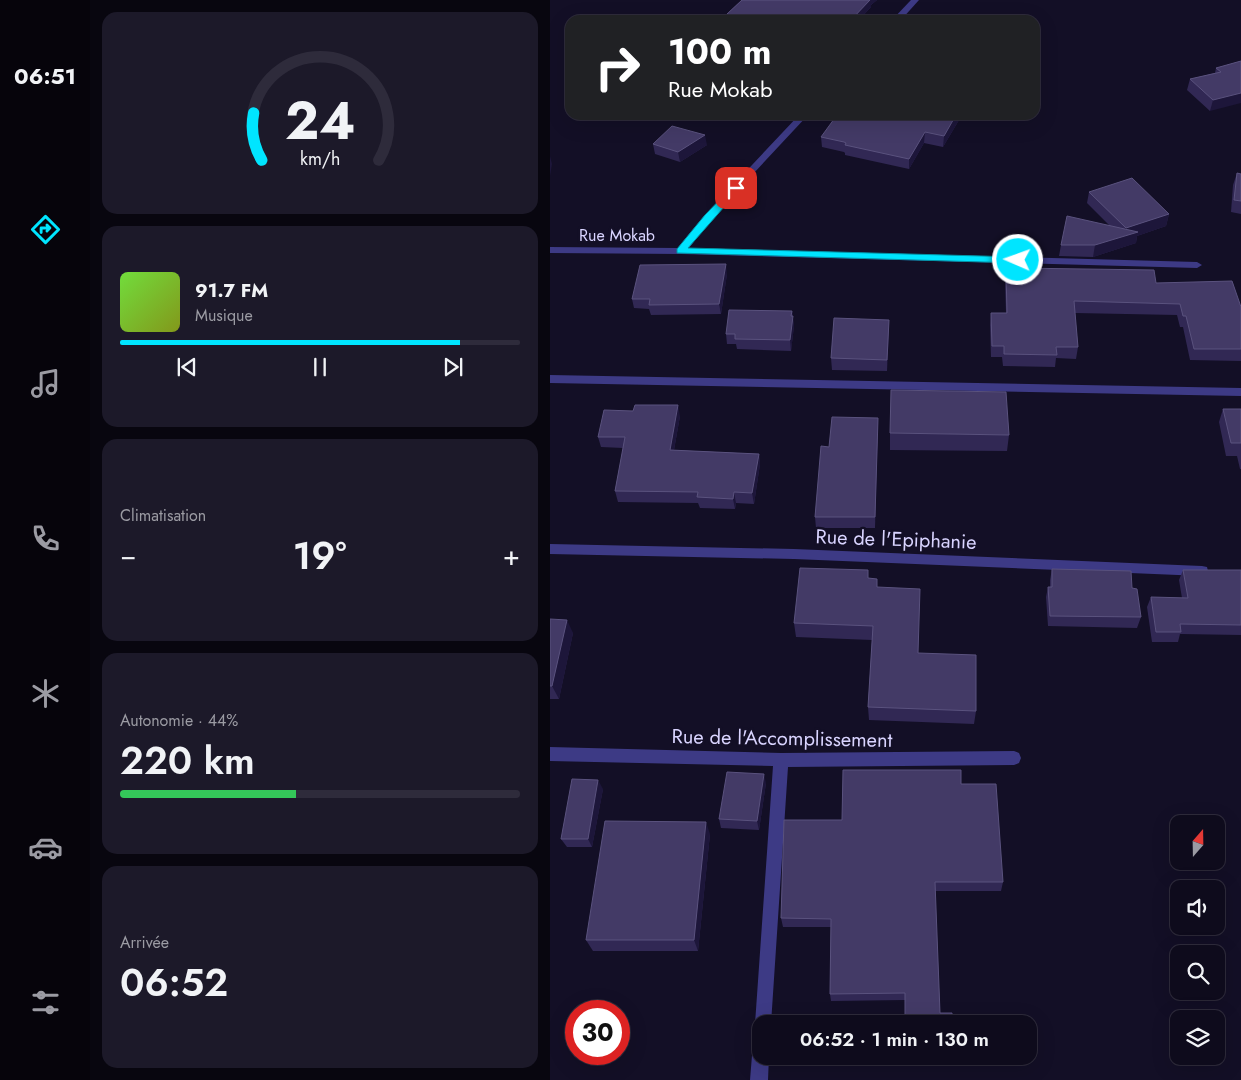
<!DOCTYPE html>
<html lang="fr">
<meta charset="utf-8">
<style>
:root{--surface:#0e0b1c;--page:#1c1929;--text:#f1f3f6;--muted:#9b9ba3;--line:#2e2b3b;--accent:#00e5ff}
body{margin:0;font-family:Jost,sans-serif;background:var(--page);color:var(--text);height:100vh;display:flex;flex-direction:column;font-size:19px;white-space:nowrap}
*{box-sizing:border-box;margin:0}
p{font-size:16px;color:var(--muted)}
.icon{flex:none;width:28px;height:28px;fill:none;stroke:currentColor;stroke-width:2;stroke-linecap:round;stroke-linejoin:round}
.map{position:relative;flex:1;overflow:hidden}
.sheet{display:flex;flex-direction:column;gap:12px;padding:12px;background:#08060f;width:460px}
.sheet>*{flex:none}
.banner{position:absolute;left:15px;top:15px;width:475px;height:105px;border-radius:15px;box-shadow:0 5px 20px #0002,0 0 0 1px var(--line);background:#202124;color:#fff;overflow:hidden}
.needle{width:32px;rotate:20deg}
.tools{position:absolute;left:620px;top:815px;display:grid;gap:10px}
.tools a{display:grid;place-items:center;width:55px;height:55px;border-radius:10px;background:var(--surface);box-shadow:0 5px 20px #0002,0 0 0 1px var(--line);font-size:25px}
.speed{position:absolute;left:15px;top:1000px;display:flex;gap:10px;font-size:25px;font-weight:700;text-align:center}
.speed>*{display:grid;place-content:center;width:65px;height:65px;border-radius:50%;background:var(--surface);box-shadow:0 5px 20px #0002,0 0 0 1px var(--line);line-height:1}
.speed .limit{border:8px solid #d22;background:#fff;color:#111}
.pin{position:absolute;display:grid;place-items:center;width:42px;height:42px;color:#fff;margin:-21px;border-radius:10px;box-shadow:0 2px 8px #0006}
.me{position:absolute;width:55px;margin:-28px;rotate:272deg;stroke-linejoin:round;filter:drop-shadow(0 0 4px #0008)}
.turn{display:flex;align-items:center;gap:18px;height:105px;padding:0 20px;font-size:22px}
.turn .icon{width:65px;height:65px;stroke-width:2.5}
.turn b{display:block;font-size:35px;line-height:42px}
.big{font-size:38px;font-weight:600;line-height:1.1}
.sheet .tile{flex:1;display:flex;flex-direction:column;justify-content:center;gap:8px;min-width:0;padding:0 18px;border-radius:15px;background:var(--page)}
.sheet .dial{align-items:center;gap:0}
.dial svg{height:130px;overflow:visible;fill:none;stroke:var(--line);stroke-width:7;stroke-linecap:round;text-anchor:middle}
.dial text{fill:var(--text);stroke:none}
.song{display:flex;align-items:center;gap:15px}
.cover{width:60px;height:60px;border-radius:8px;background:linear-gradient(135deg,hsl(100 70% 55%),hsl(70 70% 35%))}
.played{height:5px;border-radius:2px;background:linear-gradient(90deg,var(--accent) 85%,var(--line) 85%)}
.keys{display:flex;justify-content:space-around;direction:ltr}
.heat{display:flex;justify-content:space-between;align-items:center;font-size:28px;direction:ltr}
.charge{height:8px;border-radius:4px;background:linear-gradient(90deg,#34c759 44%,var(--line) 0)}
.trip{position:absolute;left:202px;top:1015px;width:285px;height:50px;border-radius:15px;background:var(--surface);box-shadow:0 5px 20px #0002,0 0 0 1px var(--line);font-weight:600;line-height:50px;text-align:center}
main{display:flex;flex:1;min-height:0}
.menu{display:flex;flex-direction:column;width:90px;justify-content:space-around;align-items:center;background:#06040b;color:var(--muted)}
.menu .icon{width:35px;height:35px}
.menu .current{color:var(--accent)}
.menu b{font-size:22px;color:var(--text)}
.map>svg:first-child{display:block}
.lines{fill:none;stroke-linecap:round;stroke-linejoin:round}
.minor{fill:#3d3a85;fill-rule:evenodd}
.wall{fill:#312854}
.shaded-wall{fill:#1d163a}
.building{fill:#433a66;stroke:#5a527e}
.route{fill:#00e5ff;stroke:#0095a6}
.labels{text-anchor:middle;stroke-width:5;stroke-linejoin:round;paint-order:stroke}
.far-street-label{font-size:16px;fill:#d9d4ff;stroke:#130f26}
.street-label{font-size:20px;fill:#d9d4ff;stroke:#130f26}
</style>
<main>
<nav class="menu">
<b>06:51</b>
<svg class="icon current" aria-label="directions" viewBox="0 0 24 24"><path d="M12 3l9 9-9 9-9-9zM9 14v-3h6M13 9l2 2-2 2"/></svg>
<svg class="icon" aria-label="music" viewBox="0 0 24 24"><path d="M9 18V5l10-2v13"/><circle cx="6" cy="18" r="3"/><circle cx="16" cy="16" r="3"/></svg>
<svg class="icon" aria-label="phone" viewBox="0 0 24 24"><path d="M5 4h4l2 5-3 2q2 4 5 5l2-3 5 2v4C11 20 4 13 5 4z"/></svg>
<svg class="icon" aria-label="climate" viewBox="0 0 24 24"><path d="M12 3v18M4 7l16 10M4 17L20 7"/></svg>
<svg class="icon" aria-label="car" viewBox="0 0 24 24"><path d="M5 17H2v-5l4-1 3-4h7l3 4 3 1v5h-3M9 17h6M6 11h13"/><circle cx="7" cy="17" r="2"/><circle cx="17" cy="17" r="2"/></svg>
<svg class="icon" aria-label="filters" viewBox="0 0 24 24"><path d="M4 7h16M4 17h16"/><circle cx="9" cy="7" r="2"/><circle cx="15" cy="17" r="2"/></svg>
</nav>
<section class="sheet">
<div class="tile dial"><svg viewBox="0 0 100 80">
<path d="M14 69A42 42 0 1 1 86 69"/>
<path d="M14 69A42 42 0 0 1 9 40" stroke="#00e5ff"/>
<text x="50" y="56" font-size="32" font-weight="700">24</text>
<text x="50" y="72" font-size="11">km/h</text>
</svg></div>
<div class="tile">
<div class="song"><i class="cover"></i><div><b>91.7 FM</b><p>Musique</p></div></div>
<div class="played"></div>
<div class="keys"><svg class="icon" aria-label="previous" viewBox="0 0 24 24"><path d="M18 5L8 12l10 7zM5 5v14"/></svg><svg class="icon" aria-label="pause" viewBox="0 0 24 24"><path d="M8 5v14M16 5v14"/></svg><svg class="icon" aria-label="next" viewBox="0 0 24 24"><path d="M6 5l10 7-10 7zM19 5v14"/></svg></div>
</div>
<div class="tile"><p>Climatisation</p>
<div class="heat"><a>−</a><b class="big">19°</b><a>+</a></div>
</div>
<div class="tile"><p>Autonomie · 44%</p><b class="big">220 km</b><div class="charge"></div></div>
<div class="tile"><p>Arrivée</p><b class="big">06:52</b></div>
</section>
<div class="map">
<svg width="691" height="1080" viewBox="0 0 691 1080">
<rect width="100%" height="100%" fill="#130f26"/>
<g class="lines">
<!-- minor -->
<g class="minor">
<path d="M361,0H369L351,20H342Z"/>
<path d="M249,115H258L161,219L139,248L647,262L652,265L647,268L131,254L0,253V247L128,248L155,215Z"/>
<path d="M0,375L691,388V396L0,383Z"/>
<path d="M0,544L244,549L652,566L657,567L658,571L657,575L652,576L244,559L0,554Z"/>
<path d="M0,747L231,753L464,751L469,753L471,758L469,763L464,765L238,767L221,1024H211V1032L207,1030L205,1024L223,766L0,761Z"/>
<path d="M211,1035V1056H219L218,1080H200L203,1043L205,1037Z"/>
</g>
</g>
<!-- wall -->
<g class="wall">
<path d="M192,0H327L321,5V7L309,20H178L177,14Z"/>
<path d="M691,61L660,111L637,90L640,79L665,73L666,68Z"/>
<path d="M409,120L393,147L374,143L359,169L295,155V153L294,152L272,147L271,137Z"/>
<path d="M103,144L157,145L130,162L105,154Z"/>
<path d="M687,173L691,174V214L681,212L683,185Z"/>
<path d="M539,192L619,214L616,226L587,236L586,243L543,257L509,256L511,245L559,225L537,203Z"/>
<path d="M465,268L606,283L691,307V361L640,360L633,327H630L627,315L525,313L528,347L526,359L506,358L505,367L453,366L452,357H441L440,325L441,313H456L455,283L456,271L464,272Z"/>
<path d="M177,274L171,314L101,315L99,309L84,308L82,299Z"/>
<path d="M242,311L244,326L241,351L187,349L186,344H177L176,334Z"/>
<path d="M339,320L337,371L282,370L281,358Z"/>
<path d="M673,409H691V469H690L687,456H676L669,422Z"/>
<path d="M130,416L124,450L209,454L210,464L204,504L186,503L185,509L150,508L148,503L68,502L65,491L73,448L51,447L48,437Z"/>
<path d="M328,418L325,528H266L265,517L279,447Z"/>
<path d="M340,433L459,435L457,451L340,450Z"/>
<path d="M502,569L582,588L591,617L587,628L498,626L496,597L498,587H500V580Z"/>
<path d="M633,570H691V635L630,634L628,642H602L597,607L601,597L632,598L629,580Z"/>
<path d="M319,578L327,579V587L368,653L426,711L424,724L319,720L318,707L322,640L246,637L244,623Z"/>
<path d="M0,619L23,633L9,699H0Z"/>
<path d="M216,783L209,830L171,828L169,819Z"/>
<path d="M53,789L42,847H17L11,839Z"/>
<path d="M292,820L453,882L451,891H385L390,1013L402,1024L355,1000L281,1001L280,994L281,927H233L231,918Z"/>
<path d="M160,834L148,951H43L36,940Z"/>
</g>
<!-- shaded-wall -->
<g class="shaded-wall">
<path d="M319,0H327L321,5V7L309,20H301Z"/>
<path d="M691,93V103L660,111L663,100Z"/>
<path d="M406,115H409V120L393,147L394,136Z"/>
<path d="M375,132L374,143L359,169V159Z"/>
<path d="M155,135L157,145L130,162L128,152Z"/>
<path d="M0,156L2,164L0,176Z"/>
<path d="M619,214L616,226L587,236L586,243L543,257L545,245L576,228Z"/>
<path d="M176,264L177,274L171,314L169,304Z"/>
<path d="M242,311L244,326L241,351L240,340Z"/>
<path d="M339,320V332L337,371V360Z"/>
<path d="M128,405L130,416L122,461L120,450Z"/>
<path d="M328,418V429L325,528V517Z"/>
<path d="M209,454L210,464L204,504L202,493Z"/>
<path d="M184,492L186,503L185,509L183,499Z"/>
<path d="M17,620L23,633L9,699L2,686Z"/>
<path d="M214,774L216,783L209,830L207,821Z"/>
<path d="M48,780L53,789L42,847L38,839Z"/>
<path d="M156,822L160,834L148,951L144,940Z"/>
</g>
<!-- building -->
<g class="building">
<path d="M192,0H320L301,20H201L177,14Z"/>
<path d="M691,61V93L663,100L640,79L671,72L666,68Z"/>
<path d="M287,115H406L394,136L375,132L359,159L295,145L296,143L294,142L271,137Z"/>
<path d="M122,126L155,135L128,152L103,144Z"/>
<path d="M687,173L691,174V201L684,200Z"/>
<path d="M582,178L619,214L576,228L539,192Z"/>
<path d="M517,216L588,232L545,245H511Z"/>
<path d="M176,264L169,304L99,305L100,299H82L90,265Z"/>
<path d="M465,268L604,270L606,283L682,281L691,307V349H644L636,316H633L630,304L524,301L528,347H506L507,355L454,354V346H442L441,313H457L456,271L465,272Z"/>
<path d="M179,310L242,311L241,316H243L240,340L185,339V334H176Z"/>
<path d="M284,318L339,320L337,360L281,358Z"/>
<path d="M341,390L456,392L459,435L340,433Z"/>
<path d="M85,405H128L120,450L209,454L202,493L184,492L183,499L147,497L148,492L65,491L75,437H48L54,410L83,411Z"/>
<path d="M673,409H691V443H681Z"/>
<path d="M282,417L328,418L325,517H265L271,446L279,447Z"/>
<path d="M250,568L318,570V578L327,579V587L370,589L368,653L426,655V711L318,707L323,626L244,623Z"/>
<path d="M502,569L581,571L582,588L587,589L591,617L500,616L498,587H502Z"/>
<path d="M633,570H691V625L630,624L631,632H606L601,597L638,598Z"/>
<path d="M0,619L17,620L2,686H0Z"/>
<path d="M293,770H411V784H446L453,882H385L390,1013H402V1024H355V993L280,994L281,919L231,918L234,820H292Z"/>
<path d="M177,772L214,774L207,821L169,819Z"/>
<path d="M22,779L48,780L38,839H11Z"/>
<path d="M55,821L156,822L144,940H36Z"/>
</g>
<!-- route -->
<path class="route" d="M186,185L190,188L189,190L138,248L468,257L473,260L468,263L127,253V249L155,215L183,186Z"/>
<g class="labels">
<!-- far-street labels -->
<g class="far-street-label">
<text x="67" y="241">Rue Mokab</text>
</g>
<!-- street labels -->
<g class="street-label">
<text transform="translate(346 539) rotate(2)" y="7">Rue de l'Epiphanie</text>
<text transform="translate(232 738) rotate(1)" y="7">Rue de l'Accomplissement</text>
</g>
</g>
</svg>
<div class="tools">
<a><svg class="needle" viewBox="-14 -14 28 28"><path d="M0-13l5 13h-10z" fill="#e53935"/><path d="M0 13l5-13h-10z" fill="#9b9ba3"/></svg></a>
<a><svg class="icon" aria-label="sound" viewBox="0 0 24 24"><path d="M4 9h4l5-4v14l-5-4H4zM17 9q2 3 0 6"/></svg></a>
<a><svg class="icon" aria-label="search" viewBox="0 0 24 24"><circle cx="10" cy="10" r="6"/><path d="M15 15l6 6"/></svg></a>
<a><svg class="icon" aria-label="layers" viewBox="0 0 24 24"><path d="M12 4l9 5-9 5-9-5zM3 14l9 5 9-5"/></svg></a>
</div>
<div class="speed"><div class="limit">30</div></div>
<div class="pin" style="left:186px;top:188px;background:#d93025"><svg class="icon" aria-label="arrive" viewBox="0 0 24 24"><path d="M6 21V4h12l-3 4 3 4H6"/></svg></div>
<svg class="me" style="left:468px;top:260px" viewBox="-20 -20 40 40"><circle r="17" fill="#00e5ff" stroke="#fff" stroke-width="3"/><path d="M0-11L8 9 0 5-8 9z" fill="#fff"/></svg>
<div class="trip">06:52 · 1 min · 130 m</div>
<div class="banner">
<div class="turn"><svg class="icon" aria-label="right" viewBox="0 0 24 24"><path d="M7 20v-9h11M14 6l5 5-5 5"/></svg><div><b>100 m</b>Rue Mokab</div></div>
</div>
</div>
</main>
